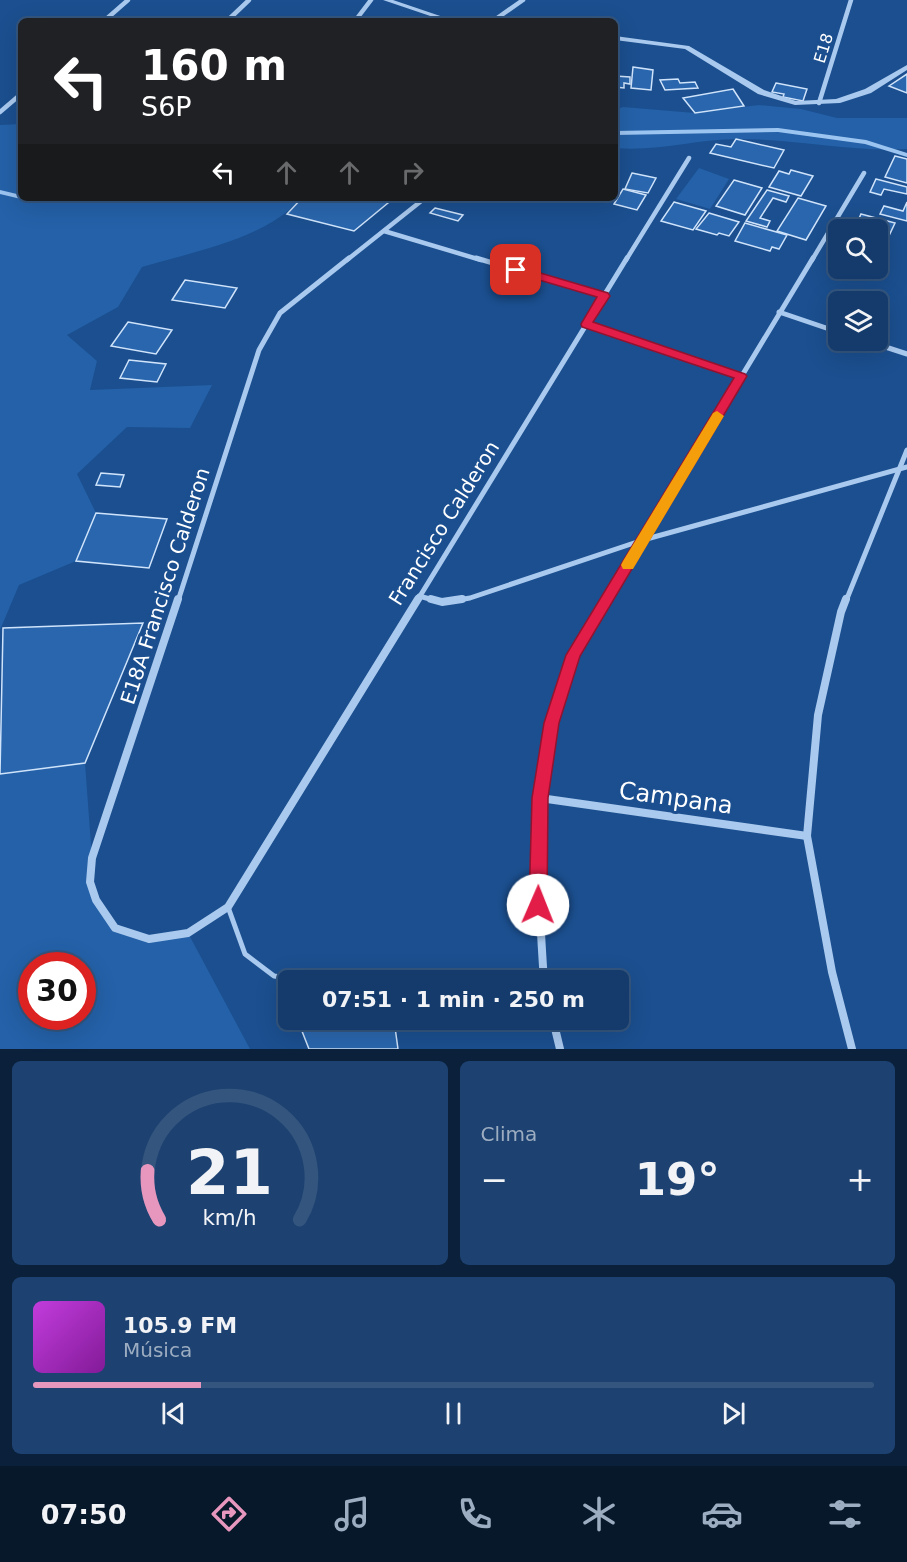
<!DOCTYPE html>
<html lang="es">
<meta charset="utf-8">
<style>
:root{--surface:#143b6b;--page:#1d4271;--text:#f1f3f6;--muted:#9dadc1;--line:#33557e;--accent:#e797bd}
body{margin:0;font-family:"DejaVu Sans",sans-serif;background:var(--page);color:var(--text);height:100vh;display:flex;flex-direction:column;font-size:22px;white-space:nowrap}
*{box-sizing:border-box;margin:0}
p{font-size:20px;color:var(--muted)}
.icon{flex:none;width:33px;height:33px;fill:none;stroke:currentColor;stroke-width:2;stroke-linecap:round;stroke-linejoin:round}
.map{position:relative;height:1049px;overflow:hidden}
.drawer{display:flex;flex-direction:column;gap:12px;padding:12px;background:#0b203b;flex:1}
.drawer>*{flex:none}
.hud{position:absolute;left:18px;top:18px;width:600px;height:183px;border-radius:9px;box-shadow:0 6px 24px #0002,0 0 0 2px var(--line);background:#202124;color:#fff;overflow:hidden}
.fabs{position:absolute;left:828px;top:219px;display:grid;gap:12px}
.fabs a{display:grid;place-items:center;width:60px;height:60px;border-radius:9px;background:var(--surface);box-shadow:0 6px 24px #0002,0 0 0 2px var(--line);font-size:30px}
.speed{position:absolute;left:18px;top:952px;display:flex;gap:12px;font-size:30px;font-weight:700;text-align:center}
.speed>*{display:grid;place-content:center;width:78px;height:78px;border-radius:50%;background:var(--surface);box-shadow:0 6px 24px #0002,0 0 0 2px var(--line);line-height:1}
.speed .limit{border:9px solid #d22;background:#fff;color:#111}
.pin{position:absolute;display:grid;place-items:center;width:51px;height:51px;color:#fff;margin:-26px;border-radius:12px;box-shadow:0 3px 9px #0006}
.me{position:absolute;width:66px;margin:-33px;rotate:1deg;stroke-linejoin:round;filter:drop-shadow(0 0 4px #0008)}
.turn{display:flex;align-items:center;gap:21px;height:126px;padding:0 24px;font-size:27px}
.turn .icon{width:78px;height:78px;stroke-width:2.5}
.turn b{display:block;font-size:42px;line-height:51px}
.lanes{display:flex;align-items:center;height:57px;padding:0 24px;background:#0003;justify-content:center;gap:30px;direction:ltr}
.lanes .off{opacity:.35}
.big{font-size:45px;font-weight:600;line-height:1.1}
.drawer .card{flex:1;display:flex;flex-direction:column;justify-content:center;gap:9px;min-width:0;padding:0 21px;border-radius:9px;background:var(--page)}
.drawer .dial{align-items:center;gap:0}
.dial svg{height:156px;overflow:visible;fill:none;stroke:var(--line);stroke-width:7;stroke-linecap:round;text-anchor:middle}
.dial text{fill:var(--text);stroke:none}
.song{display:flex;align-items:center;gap:18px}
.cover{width:72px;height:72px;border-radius:9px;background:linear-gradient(135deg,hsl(290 70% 55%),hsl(290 70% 35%))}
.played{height:6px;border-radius:3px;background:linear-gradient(90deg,var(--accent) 20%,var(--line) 20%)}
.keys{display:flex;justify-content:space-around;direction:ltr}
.heat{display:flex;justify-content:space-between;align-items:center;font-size:33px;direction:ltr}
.drawer .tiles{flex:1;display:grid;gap:12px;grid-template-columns:1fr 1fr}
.card:last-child{grid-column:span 2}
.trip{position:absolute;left:278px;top:970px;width:351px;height:60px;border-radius:9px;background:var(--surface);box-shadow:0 6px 24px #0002,0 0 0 2px var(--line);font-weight:600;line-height:60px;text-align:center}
.dock{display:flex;height:96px;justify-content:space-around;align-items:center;background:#08182b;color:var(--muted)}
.dock .icon{width:42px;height:42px}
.dock .on{color:var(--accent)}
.dock b{font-size:27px;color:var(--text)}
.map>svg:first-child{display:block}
.green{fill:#2461a8;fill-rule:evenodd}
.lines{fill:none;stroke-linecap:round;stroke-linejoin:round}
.stream{fill:#9cc4f0;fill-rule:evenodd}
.building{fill:#2a66ad;stroke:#cfe3fa;stroke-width:1.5}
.service{stroke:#a9c9ee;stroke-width:5}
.minor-far2{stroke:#a9c9ee;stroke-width:4.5}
.minor-far1{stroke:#a9c9ee;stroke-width:5}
.minor{stroke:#a9c9ee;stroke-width:8}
.tertiary{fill:#a9c9ee;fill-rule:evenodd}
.route{fill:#e11d48;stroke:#92132f;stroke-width:1.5}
.slow{fill:#f59e0b}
.labels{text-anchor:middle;stroke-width:6;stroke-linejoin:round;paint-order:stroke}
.far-street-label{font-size:16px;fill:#fff;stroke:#1b4f8f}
.street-label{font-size:20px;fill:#fff;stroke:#1b4f8f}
.near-street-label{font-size:24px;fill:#fff;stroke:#1b4f8f}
</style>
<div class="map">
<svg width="907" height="1049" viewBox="0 0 907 1049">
<rect width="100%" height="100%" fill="#1b4f8f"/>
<!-- green -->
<g class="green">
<path d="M759,105L801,109L837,118H907V149C851,152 795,139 738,139C697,139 656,152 615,148V110L623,107L695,113Z"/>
<path d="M21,124V198H302C263,240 196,251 142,267L118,307L67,335L97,361L90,390L212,385L190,428L127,427L77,474L96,513L76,561L19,585L0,630V125Z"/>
<path d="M699,168L729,179L710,209L676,199Z"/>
<path d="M85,763L92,858L90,882L115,928L149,939L188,933L250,1049H0V774ZM32,966H82V1017H32Z"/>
</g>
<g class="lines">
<!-- stream -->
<g class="stream">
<path d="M778,128L866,140L907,153V157L865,144L778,132L615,135V131Z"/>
<path d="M0,190L21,195V198H23L21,199L0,194Z"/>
<path d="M26,198L67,199L82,198L67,203L29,200Z"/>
</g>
</g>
<!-- building -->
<g class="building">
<path d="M633,67L653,70L651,90L631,88Z"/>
<path d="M907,74V93L889,86Z"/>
<path d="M615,76L630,77V84L624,83V88L615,87Z"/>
<path d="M678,79L680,83L695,82L698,88L665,90L660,80Z"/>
<path d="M776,83L807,89L803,101L783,97L784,94L772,92Z"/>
<path d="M733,89L744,106L695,113L683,98Z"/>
<path d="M736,139L784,150L774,168L710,153L716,144L731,147Z"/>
<path d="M895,156L907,159V183L885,177Z"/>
<path d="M791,170L813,176L801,196L769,187L779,171L789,174Z"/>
<path d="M632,173L656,178L648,193L625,189Z"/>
<path d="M876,179L907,187V194L884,189L881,195L870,192Z"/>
<path d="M734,180L762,188L745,215L716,206Z"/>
<path d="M623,189L646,195L637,210L614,204Z"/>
<path d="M767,190L789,196L786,202L773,198L760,218L770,221L767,227L746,221Z"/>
<path d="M302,198H394L354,231L287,214Z"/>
<path d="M798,198L826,206L806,240L777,231Z"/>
<path d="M674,202L706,211L693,230L661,221Z"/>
<path d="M907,202V221L880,214L884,206L903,211Z"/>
<path d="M435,208L463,215L458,221L430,213Z"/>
<path d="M709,213L739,222L729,236L719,233L717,235L696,229Z"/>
<path d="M861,214L895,223L886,242L878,240V230H854Z"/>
<path d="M745,223L787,235L779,249L772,247L770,251L735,241Z"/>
<path d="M838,248V268H865L860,279L827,269Z"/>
<path d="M185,280L237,288L225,308L172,300Z"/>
<path d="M128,322L172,330L156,354L111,346Z"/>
<path d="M129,360L166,364L157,382L120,378Z"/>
<path d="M101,473L124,475L120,487L96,485Z"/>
<path d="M96,513L167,519L149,568L76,561Z"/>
<path d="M143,623L85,763L0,774L3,628Z"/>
<path d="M394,1020L398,1049H309L298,1021Z"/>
</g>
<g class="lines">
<!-- service -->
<path class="service" d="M228,907L245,954L274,976L307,981"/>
<!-- minor-far2 -->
<g class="minor-far2">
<path d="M104,21L128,0"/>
<path d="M227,21L249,0"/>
<path d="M355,21L371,0"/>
<path d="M493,21L523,0"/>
<path d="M819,103L851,0"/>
<path d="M0,112L21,94"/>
<path d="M384,231L481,260"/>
<path d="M347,260L425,198"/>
<path d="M626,260L689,158"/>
<path d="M812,260L864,173"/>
</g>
<!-- minor-far1 -->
<g class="minor-far1">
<path d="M476,258L604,296"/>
<path d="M779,312L838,332"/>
<path d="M586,324L741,376"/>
<path d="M864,340L907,354"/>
<path d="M419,596L437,601"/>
<path d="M178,601L259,350L280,313L349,258"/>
<path d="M417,601L627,258"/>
<path d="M452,601L470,598L643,540L907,467"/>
<path d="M606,601L813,258"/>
<path d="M846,601L907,450"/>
</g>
<!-- minor -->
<g class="minor">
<path d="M178,599L92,858L90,882L96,900L115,928L149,939L188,933L228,907L418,599"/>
<path d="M431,599L442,602L462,599"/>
<path d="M846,599L841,612L818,715L807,836L832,972L852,1049"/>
<path d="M540,798L807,836"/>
<path d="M544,981C537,882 529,746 573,654C583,635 596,617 607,599"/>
<path d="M553,1020L560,1049"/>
</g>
<!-- tertiary -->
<g class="tertiary">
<path d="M383,0H393L455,21H445Z"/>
<path d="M615,36L689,46L764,90L796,101L836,99L865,89L907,65V70L871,93L840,103L795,105L758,94L685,49L615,40Z"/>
</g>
</g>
<!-- route -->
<path class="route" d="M512,267H520L608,293L610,296L593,322L745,374L747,376L580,656L559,723L548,798L547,905L544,911L538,913L532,911L529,905L532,798L544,723L566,655L734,378L582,327L581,324L597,297L512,272Z"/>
<!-- slow -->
<path class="slow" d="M717,411L724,416L633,569H623L621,565L623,561L713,413Z"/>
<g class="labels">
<!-- far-street labels -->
<g class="far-street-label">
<text transform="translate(823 48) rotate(-73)" y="6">E18</text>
</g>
<!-- street labels -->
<g class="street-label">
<text transform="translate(444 523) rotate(-58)" y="7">Francisco Calderon</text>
<text transform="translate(165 586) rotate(-72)" y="7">E18A Francisco Calderon</text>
</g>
<!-- near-street labels -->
<g class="near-street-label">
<text transform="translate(676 798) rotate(8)" y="8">Campana</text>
</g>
</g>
</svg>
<div class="fabs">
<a><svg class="icon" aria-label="search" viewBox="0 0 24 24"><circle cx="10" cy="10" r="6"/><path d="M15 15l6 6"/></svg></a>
<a><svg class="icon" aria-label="layers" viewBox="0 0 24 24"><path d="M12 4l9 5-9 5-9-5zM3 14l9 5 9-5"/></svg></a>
</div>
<div class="speed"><div class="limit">30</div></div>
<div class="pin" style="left:516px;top:270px;background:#d93025"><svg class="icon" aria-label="arrive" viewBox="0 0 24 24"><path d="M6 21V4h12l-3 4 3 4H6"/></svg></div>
<svg class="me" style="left:538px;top:905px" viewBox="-20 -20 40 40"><circle r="19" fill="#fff"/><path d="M0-13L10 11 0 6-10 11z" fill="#e11d48"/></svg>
<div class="trip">07:51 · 1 min · 250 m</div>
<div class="hud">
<div class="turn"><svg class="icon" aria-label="left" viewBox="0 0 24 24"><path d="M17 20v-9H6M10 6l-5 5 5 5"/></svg><div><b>160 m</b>S6P</div></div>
<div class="lanes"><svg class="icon" aria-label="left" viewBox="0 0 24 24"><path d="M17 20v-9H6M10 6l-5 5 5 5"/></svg><svg class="icon off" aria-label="ahead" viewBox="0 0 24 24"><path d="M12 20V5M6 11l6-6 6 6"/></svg><svg class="icon off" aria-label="ahead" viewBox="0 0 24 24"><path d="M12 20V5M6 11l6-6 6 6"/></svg><svg class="icon off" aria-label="right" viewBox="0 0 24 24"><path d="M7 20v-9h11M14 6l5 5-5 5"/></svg></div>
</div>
</div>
<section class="drawer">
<div class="tiles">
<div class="card dial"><svg viewBox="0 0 100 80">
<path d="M14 69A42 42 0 1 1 86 69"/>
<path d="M14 69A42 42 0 0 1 8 44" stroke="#e797bd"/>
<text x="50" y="56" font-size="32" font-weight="700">21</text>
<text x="50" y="72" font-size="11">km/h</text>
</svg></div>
<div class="card"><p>Clima</p>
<div class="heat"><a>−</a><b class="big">19°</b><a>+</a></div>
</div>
<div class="card">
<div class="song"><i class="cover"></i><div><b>105.9 FM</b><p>Música</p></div></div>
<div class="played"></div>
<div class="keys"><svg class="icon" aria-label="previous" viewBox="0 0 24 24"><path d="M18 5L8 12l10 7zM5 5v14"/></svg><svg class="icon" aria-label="pause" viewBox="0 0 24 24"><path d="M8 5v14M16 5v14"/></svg><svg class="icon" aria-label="next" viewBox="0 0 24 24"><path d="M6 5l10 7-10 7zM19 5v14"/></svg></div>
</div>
</div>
</section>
<nav class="dock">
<b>07:50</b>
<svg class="icon on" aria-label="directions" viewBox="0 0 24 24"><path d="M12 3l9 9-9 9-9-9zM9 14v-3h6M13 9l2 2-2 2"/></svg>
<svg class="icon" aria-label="music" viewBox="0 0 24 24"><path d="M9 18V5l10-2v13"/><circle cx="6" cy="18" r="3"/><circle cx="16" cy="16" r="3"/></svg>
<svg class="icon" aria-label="phone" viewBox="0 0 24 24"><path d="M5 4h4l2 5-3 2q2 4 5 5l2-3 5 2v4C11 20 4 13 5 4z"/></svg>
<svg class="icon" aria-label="climate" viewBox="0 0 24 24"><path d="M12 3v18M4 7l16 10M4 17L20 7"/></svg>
<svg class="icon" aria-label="car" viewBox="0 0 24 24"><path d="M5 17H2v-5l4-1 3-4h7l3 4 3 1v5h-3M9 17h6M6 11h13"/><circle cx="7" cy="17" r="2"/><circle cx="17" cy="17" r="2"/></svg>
<svg class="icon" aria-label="filters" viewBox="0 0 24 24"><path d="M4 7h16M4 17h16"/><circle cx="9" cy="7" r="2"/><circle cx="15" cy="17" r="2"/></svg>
</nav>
